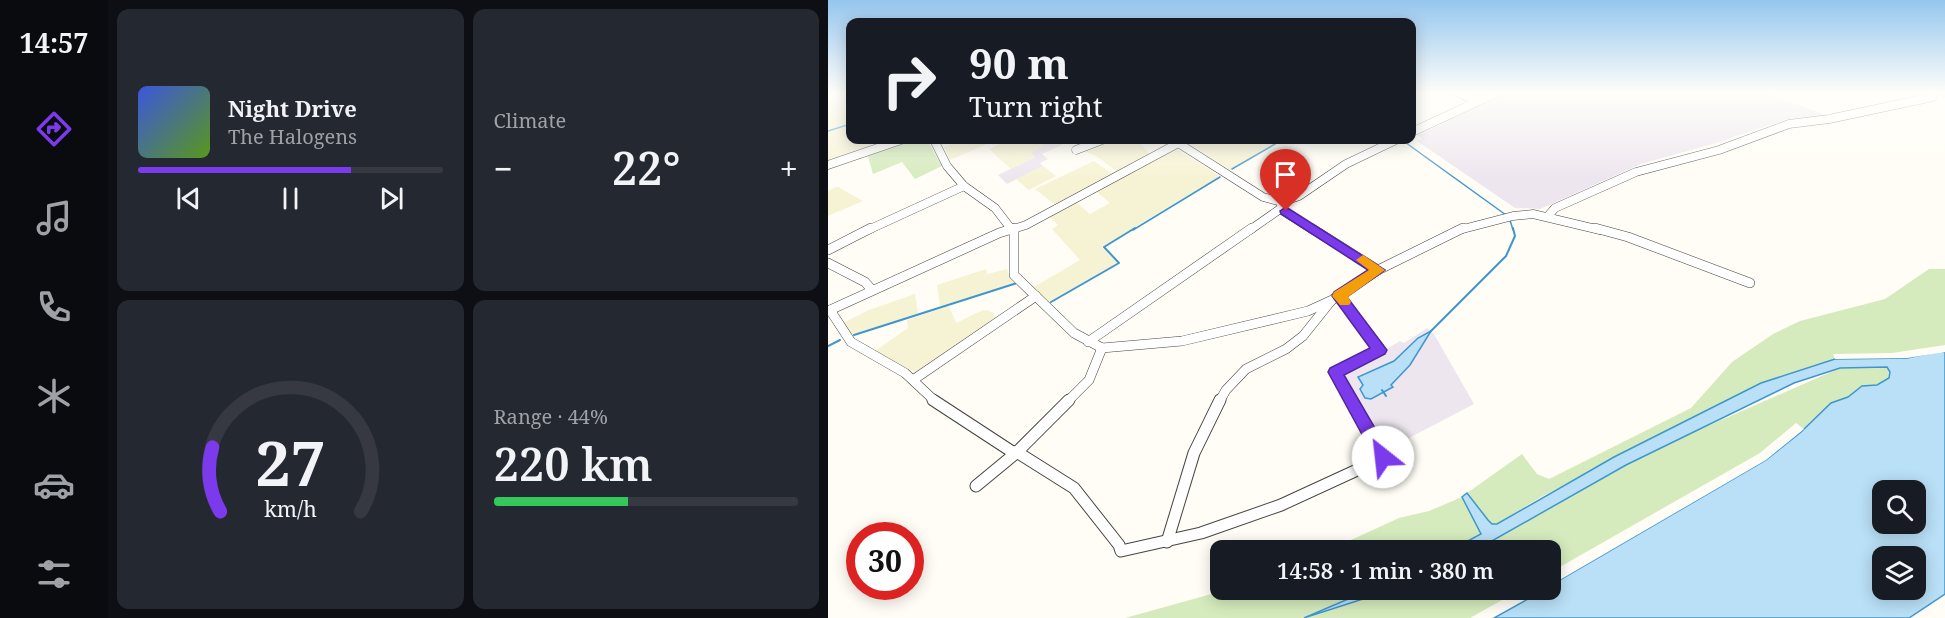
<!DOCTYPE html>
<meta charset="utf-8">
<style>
:root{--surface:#171b24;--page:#242831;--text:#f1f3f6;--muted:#9ea1a6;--line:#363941;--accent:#7c3aed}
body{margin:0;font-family:"Noto Serif",serif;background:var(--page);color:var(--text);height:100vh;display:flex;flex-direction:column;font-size:22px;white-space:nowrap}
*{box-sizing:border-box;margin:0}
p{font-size:20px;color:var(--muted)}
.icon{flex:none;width:33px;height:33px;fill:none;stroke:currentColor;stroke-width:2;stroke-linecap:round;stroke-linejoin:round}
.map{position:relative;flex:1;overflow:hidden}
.side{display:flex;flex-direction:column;gap:9px;padding:9px;background:#0d0f14;width:720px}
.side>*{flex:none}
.top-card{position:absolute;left:18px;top:18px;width:570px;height:126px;border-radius:12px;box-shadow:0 3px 15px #0003;background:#171b24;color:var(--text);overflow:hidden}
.tools{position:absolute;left:1044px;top:480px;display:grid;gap:12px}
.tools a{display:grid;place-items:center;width:54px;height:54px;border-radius:12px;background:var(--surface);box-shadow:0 3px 15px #0003;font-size:30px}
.speed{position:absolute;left:18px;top:522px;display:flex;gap:12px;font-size:30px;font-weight:700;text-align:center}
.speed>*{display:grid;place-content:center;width:78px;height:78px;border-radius:50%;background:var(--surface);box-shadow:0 3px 15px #0003;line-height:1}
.speed .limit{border:9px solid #d22;background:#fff;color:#111}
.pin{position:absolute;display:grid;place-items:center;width:51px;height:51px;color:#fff;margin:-62px -26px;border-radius:50% 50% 50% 0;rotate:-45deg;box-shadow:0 0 6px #0007}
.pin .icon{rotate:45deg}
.me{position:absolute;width:66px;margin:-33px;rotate:331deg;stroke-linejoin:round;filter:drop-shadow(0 0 4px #0008)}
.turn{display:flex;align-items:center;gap:21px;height:126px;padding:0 24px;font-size:27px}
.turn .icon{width:78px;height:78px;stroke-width:2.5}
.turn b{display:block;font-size:42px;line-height:51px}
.big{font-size:45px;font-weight:600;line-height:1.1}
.side .card{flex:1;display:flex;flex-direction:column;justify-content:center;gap:9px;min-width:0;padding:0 21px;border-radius:12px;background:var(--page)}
.side .dial{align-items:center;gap:0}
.dial svg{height:156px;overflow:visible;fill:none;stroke:var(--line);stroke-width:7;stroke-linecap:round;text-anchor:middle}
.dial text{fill:var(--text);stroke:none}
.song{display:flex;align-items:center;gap:18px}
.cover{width:72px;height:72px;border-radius:9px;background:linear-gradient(135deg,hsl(230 70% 55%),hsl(90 70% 35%))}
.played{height:6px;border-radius:3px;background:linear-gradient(90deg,var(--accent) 70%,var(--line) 70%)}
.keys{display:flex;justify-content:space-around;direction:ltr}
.heat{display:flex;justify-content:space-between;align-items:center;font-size:33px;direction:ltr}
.charge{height:9px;border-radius:4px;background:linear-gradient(90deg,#34c759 44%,var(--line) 0)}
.side .tiles{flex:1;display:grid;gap:9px;grid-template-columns:repeat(2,1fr)}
.trip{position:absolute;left:382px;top:540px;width:351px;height:60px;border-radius:12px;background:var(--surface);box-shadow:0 3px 15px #0003;font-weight:600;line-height:60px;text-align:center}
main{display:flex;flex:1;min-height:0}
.menu{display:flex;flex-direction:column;width:108px;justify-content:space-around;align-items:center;background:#090b0e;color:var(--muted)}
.menu .icon{width:42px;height:42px}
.menu .current{color:var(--accent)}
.menu b{font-size:27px;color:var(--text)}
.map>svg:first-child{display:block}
.industrial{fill:#eee6ef}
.farmland{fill:#f6f3d4}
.green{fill:#d5ebbd}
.water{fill:#b9e0f7;stroke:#3f96cf;stroke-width:1.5;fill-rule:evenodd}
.pier{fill:#fffdf5}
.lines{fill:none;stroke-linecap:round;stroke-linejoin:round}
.stream-far1{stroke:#3f96cf;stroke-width:1.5}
.stream{stroke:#3f96cf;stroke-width:2}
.river{fill:#b9e0f7;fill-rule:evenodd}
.minor-far2-casing{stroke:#444;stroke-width:9}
.minor-far1-casing{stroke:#444;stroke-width:10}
.minor-casing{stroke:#444;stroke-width:13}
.minor-far2{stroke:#fff;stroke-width:8}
.minor-far1{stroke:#fff;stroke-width:9}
.minor{stroke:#fff;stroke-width:11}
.route{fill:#7c3aed;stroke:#51269a;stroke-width:1.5}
.slow{fill:#f59e0b}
</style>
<main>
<nav class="menu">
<b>14:57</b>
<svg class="icon current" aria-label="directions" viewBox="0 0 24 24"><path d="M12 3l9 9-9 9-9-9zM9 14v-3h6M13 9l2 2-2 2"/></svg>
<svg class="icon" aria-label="music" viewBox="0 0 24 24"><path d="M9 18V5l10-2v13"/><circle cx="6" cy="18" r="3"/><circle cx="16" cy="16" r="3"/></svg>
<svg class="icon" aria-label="phone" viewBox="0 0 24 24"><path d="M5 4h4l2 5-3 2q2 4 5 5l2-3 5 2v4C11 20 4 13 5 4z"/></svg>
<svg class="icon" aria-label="climate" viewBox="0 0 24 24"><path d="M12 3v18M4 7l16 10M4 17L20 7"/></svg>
<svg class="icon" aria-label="car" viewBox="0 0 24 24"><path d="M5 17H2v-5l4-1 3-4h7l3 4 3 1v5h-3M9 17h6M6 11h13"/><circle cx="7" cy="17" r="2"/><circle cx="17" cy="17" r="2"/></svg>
<svg class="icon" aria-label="filters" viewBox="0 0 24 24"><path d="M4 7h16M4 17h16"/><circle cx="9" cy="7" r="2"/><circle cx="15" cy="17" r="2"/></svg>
</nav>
<section class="side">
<div class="tiles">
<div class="card">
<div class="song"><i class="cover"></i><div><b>Night Drive</b><p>The Halogens</p></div></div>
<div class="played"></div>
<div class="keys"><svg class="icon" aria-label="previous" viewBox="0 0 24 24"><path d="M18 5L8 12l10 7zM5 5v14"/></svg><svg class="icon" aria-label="pause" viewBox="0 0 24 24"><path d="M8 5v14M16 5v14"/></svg><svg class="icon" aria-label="next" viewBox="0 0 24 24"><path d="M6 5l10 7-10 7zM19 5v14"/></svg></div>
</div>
<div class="card"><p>Climate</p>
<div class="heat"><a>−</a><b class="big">22°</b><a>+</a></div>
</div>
<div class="card dial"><svg viewBox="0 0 100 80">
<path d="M14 69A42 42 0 1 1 86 69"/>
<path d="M14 69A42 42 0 0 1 10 36" stroke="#7c3aed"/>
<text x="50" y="56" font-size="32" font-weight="700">27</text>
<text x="50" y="72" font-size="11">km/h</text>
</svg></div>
<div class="card"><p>Range · 44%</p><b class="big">220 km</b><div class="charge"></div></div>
</div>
</section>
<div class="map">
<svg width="1117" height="618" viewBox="0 0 1117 618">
<rect width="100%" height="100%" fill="#fffdf5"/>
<!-- industrial -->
<g class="industrial">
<path d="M679,93H935L999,115L956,120L888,143L813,164L712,209L687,208L589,141L594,139L590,135Z"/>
<path d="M207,140H230L234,145L214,154L220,159L212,163L215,166L179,184L170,175L207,157L202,153L215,146Z"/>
<path d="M599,328L606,334L646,404L558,450L511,377L512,373L558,352V349L572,341L576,343Z"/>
</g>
<!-- farmland -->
<g class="farmland">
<path d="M22,95V122L0,130V102Z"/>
<path d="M22,124V140H70L0,164V132Z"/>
<path d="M136,140H168L122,160L116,147Z"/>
<path d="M181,140L190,143L197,140H207L215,146L203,153L207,157L183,169L161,149Z"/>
<path d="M280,140H309L323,155L291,173L268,156L254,150Z"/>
<path d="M360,140H453L402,170L357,141Z"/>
<path d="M346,147L392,176L274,247L289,263L219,303L204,288L252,260L224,229L230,225L221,216L248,202L262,214L282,203L268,191Z"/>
<path d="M266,161L286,175L230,207L207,189Z"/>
<path d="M215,166L228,176L201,190L188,179Z"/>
<path d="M8,187H10L35,201L0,216V191Z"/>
<path d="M158,269L159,274L179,269L180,273L189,282L112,307L109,285Z"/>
<path d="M87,294L90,314L23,335L15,323L41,310Z"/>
<path d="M121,306L128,323L155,310L162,311L170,319L87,375L85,371L47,351L80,328L79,320Z"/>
</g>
<!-- green -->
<g class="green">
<path d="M78,140H99L114,166L87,179L74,162L45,174L39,153Z"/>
<path d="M1101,269H1117V345L1064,353L1005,354L1007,359L933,383L713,497L669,524H664L660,520L639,493L694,454L709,474L721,479L863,408L904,362L945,334L972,321L1057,299Z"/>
<path d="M1059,367L1062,372V378L1049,385L1034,386L1020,397L1003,403L976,429L968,423L932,453L723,572V550H648L798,465L866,432L1012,368Z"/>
<path d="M634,497L653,534L623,550H501L571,518L601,511Z"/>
<path d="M398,590H541L476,618H297Z"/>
<path d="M563,590H692L642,618H479Z"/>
</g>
<!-- water -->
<g class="water">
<path d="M603,331L582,365L563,385L565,387L543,399L537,398L532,389L535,385L530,377L566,361L590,338Z"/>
<path d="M1113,351L1117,352V594L1081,618H666L716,590H723V585L938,460L973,432L1003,403L1020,397L1034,386L1049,385L1061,378L1062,372L1059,367L1012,368L966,383L798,465L648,550H623L653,534L634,497L639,493L660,520L664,524H669L786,457L933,383L1007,359L1079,358ZM1054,490H1088V524H1054ZM1054,556H1088V590H1054Z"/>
<path d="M541,590H563L476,618Z"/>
</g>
<!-- pier -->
<g class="pier">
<path d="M1113,348L1117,349V352L1079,358L1007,359L1006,356L1079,355Z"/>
<path d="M974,427L976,429L938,460L723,585V582L936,458Z"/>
</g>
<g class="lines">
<!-- stream-far1 -->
<g class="stream-far1">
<path d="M0,131L22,124"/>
<path d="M574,140L678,215"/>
<path d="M404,169L454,140"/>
<path d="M682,220L685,230"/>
<path d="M305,230L392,177"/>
</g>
<!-- stream -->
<g class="stream">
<path d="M223,302L291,263L276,247L307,228"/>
<path d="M602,332L678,256L687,236L685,228"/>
<path d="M26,335L189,283"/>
<path d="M0,346L12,340"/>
<path d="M554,390L558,396"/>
</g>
<!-- river -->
<path class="river" d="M1107,93H1117V98Z"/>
<defs>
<g id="minor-far2">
<path d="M631,93L650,101"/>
<path d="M584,132L668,93"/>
<path d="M106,140L119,166L136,186L167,208L184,230"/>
<path d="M347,141L435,197L454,202L471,196L518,164L568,140"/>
<path d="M248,150L274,140"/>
<path d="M0,165L73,140"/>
<path d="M452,209L485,230"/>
<path d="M720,216L727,208L808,172L891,150L961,124L1001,119L1105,97"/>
<path d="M40,230L136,186"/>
<path d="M182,230L198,225L356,140"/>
<path d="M422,230L452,209L454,202"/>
<path d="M631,230L685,216L705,214L772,230"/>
</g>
<g id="minor-far1">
<path d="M183,228L186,232V275L246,333L274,348L354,341L480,311L504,300L550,270L635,228"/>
<path d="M483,228L550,270"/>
<path d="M767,228L800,237L922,283"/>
<path d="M0,250L43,228"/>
<path d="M0,263L37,282L44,290"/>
<path d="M510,296L551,347L549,352L507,372L524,402"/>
<path d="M2,310L23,342L77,373L108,402"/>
<path d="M0,311L171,233L187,228"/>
<path d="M260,342L424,228"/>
<path d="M85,380L208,296"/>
<path d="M239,402L261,380L274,348"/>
<path d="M391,402L398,390L418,369L458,349L475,336L503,301"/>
</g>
<g id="minor">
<path d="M105,400L183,451L192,454L246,488L291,545L293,551L373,533L453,505L553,459L555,454L523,400"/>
<path d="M148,486L188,453L241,400"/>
<path d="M339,542L366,453L392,400"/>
</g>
</defs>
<!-- minor-far2 casing -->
<use href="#minor-far2" class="minor-far2-casing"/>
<!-- minor-far1 casing -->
<use href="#minor-far1" class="minor-far1-casing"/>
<!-- minor casing -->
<use href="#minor" class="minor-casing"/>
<!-- minor-far2 -->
<use href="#minor-far2" class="minor-far2"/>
<!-- minor-far1 -->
<use href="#minor-far1" class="minor-far1"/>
<!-- minor -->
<use href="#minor" class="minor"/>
</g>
<!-- sky -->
<linearGradient id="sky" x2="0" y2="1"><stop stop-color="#95c6ee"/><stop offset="0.52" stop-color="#fffefa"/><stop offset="1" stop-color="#fffefa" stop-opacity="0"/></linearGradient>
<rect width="1117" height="179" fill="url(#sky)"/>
<!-- route -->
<path class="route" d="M458,207L557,270L519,297L559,350L557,354L516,375L561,452L563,457L561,462L555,464L549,462L500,372L502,368L542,348L504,296L506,292L540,270L453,214L452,211Z"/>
<!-- slow -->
<path class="slow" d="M535,255L557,270L520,297L523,302L521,305H512L504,296L506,292L541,270L528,260Z"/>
</svg>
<div class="tools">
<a><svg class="icon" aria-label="search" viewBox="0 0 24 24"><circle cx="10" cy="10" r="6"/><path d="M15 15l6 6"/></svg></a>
<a><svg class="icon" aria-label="layers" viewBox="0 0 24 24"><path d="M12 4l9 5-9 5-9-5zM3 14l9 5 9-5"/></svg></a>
</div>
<div class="speed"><div class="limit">30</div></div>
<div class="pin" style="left:458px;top:211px;background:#d93025"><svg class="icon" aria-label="arrive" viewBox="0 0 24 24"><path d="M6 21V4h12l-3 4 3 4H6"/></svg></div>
<svg class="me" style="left:555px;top:457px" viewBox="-20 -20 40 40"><circle r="19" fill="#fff"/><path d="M0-13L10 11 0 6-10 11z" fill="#7c3aed"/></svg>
<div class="trip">14:58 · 1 min · 380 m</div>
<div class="top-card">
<div class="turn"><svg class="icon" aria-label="right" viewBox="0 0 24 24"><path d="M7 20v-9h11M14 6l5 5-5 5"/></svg><div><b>90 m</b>Turn right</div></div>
</div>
</div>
</main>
